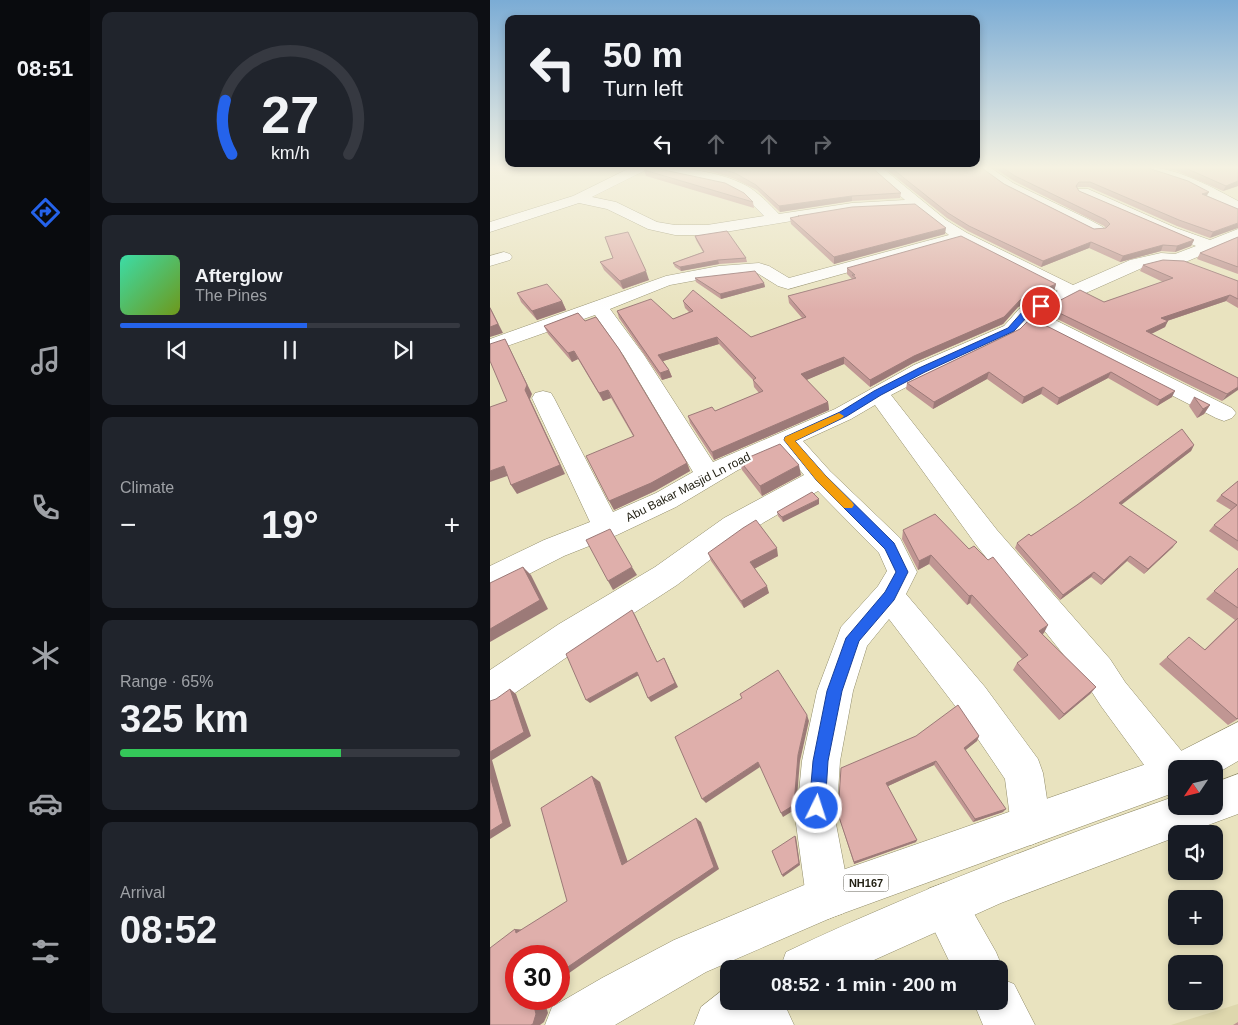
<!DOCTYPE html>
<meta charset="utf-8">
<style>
:root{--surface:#171b24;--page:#20242c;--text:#f1f3f6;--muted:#9ea1a6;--line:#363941;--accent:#2563eb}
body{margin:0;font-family:Helvetica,sans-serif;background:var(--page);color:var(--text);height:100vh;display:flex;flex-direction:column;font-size:19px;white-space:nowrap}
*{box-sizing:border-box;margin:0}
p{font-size:16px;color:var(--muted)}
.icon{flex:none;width:28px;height:28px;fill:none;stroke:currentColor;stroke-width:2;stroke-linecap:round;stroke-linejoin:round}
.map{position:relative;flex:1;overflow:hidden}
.drawer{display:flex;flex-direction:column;gap:12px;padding:12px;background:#0d0f14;width:400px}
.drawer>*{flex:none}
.hud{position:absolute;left:15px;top:15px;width:475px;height:152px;border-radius:10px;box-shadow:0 2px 8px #0003;background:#171b24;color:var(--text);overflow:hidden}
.needle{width:32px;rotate:235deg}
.tools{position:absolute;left:678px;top:760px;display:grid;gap:10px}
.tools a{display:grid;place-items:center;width:55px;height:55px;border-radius:10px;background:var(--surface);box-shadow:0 2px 8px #0003;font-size:25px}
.speed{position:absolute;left:15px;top:945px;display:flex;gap:10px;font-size:25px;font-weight:700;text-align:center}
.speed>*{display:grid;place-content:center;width:65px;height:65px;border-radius:50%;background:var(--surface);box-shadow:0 2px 8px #0003;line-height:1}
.speed .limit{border:8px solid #d22;background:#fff;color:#111}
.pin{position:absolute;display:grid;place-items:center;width:42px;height:42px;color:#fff;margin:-21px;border:2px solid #fff;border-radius:50%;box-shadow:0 1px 5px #0007}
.me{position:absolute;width:55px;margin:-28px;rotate:4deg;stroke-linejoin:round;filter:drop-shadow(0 0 4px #0008)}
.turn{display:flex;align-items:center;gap:18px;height:105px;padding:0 15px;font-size:22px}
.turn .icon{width:65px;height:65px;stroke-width:2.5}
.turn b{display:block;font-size:35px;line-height:42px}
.lanes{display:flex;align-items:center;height:48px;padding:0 15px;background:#0003;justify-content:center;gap:25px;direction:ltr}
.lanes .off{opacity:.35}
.big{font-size:38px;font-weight:700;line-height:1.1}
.drawer .card{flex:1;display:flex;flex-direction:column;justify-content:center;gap:8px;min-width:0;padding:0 18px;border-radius:10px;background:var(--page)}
.drawer .dial{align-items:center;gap:0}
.dial svg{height:130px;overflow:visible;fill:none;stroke:var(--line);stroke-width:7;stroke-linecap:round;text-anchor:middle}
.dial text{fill:var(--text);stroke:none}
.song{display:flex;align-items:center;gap:15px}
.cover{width:60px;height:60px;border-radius:8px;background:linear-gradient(135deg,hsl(160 70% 55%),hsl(80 70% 35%))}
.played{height:5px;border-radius:2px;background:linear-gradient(90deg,var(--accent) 55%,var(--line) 55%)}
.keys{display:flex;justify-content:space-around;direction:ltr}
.heat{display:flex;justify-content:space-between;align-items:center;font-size:28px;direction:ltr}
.charge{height:8px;border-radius:4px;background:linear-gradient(90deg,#34c759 65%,var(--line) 0)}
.trip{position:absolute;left:230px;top:960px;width:288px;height:50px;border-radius:10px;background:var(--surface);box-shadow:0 2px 8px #0003;font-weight:700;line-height:50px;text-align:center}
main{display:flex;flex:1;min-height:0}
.tabs{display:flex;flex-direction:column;width:90px;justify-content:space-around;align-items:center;background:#090b0e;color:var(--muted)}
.tabs .icon{width:35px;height:35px}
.tabs .current{color:var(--accent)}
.tabs b{font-size:22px;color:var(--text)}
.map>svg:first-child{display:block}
.built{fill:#ded7ad}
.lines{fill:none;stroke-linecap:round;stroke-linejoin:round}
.minor-casing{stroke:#918c6a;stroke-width:1}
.trunk-casing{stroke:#918c6a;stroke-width:1}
.minor{fill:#fff;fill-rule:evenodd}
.trunk{fill:#fff;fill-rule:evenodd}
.wall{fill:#c09693}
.shaded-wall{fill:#9c7a78}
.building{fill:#dfafab;stroke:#9c7a78}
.route{fill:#2563eb;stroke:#184099}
.slow{fill:#f59e0b}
.labels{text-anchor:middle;stroke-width:4.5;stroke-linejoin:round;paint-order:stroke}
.shield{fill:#fff;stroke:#646259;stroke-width:1}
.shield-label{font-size:11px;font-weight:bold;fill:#211f12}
.street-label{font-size:12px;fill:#211f12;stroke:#fff}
</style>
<main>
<nav class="tabs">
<b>08:51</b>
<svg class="icon current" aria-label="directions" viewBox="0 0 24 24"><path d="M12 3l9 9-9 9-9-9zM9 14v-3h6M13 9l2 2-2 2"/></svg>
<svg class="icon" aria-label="music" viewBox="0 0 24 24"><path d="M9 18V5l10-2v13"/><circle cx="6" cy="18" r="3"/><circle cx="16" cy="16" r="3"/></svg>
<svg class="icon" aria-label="phone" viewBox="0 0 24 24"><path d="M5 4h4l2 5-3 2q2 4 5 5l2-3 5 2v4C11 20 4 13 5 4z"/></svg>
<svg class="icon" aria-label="climate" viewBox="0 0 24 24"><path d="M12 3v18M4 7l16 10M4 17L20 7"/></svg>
<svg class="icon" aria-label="car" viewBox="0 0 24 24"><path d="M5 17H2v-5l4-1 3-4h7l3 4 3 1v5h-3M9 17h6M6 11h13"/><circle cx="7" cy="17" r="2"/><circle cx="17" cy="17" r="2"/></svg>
<svg class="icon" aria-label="filters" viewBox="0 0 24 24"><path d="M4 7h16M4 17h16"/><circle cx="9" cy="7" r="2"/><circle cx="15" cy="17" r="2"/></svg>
</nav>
<section class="drawer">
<div class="card dial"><svg viewBox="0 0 100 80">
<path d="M14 69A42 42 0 1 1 86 69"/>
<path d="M14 69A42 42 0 0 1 10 36" stroke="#2563eb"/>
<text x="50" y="56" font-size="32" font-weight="700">27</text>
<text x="50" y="72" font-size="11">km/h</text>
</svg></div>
<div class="card">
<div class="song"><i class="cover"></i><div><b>Afterglow</b><p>The Pines</p></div></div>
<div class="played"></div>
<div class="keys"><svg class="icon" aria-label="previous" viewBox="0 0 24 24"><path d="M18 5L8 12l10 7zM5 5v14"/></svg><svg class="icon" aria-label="pause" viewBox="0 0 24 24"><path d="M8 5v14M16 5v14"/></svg><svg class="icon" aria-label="next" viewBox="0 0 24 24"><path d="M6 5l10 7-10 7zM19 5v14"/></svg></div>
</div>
<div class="card"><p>Climate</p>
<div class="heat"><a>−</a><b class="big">19°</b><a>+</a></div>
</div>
<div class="card"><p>Range · 65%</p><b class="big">325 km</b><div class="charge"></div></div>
<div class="card"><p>Arrival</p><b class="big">08:52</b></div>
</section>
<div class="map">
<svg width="748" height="1025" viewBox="0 0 748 1025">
<rect width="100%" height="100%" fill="#e9e3bf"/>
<!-- built -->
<path class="built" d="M748,1004V1025H681Z"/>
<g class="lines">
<defs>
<g id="minor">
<path d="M144,166C179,166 226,169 257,186C269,193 279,204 289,214L362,203L415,200L376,166H390L456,220L477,233L583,285L640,260L671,253L685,254L706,246L676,234L588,195L586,192L588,189H598L686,228L720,240L748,229V240L693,263H671L652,268L551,313L742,408L746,413L742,418L734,421L726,418L539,322L528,334L440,375L401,395L507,530L620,659L635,682L699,760L702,769H686V793L671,788L611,706L596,683L487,546L385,405L361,419L313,441L340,471L410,538L427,572L416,594L495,687L548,759L553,773L561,825L555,839L541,845L527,839L521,825L515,779L469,711L399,619L377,646L363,691L350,761L346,824L360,897L354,913L338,919L322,913L316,897L306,824L312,761L327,691L347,638L351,627L388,586L397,571L389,553L328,491L254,534L187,585L93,646L12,702L0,707V670L69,624L165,567L234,518L314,475L294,450L248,470L186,507L127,535L74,556L0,594V566L54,540L100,522L42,398L45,393L53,391L61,393L64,398L123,512L166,493L203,472L134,356L105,315L0,352V339L176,276L229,266L269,263L279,266L299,278L459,235L425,208L362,211L217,235H185L158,229L117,209L89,203L0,232V222L83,196ZM156,170L237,187L256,198L274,216L217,225H185L167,222L126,202L102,197ZM470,241L568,291L529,309L514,326L424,365L345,409L223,462L154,355L120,309L180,285L229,276L267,273L288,286L298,289Z"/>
<path d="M484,166H498L523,183L598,219L613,227L616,230L613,233H603L514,188Z"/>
<path d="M647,166C684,166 716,184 748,201V211L696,185L649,169Z"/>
<path d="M14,252L20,254L22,257L20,260L0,266V256Z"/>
<path d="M454,883L470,889L506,952L513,969L509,978L524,984L545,1025H493L483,1001H509V969H463L432,905L438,889Z"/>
<path d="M242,1001H293L304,1025H252Z"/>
</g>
<g id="trunk">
<path d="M748,722V761L724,775V769H686V792L343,917L216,972L125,1025H55L62,1007L112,978L184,940L338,875L685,754Z"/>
<path d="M748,774V814L694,834H686V837L511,903L364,969H290L296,952C423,892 554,842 686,796V806H724V783Z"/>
<path d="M239,985V1001H281L274,1018L266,1025H204L211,1007Z"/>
</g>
</defs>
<!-- minor casing -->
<use href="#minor" class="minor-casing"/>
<!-- trunk casing -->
<use href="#trunk" class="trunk-casing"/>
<!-- minor -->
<use href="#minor" class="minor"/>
<!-- trunk -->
<use href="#trunk" class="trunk"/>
</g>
<!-- wall -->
<g class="wall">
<path d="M183,166H380L411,193L410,198L362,201L290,212L267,190L245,179L217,170Z"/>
<path d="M392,166H489L514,184L604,229L616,228L614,226L524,181L501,166H652L716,196L748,209L720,238L687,226L599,187H588L587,188L589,191L704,240L701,246L685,252L671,251L630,262L599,248L551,267L478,231L457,218Z"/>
<path d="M666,166H748V186L733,191L687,171Z"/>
<path d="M154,170L263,202L264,208L156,176Z"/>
<path d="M300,218L455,234L344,264L301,224Z"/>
<path d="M205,236L256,258L257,262L229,264L191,271L185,267L183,263L213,252L206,240Z"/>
<path d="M115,237L159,280L133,289L114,270L110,262L123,258Z"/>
<path d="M748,237V274L707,259L710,253Z"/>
<path d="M653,265L748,281V308L736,301L677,321L675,327L661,334L748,378L732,401L555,313L557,307L614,302L673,282L650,271Z"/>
<path d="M357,268L566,284L564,291L528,307L513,324L423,363L380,387L354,364L316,380L338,402L339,410L224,460L200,423L198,416L225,411L269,393L264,387L263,380L229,344L173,361L179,370L182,377L172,380L129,318L127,311L183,319L199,312L195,308L193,301L261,337L312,318L299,303L298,296L362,279L357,274Z"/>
<path d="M205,278L274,283L275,287L231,299L206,282Z"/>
<path d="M27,293L72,301L76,310L47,320L31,302Z"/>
<path d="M88,313L197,463L200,471L165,491L124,510L143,436L121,398L113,401L88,359L82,362L58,334L54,326Z"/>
<path d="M530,329L682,397L667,406L618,378L567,405L551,394L532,404L497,379L443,409L416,389L417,383Z"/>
<path d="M704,397L720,405L714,414L707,418L699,406Z"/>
<path d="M704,445L701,451L631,504L683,547L654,574L637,561L611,585L601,577L570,600L525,548L527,543Z"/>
<path d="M250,461L311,475L272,496L252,470Z"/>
<path d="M748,481V551L719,531L724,525L741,510L726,501L731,495Z"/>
<path d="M329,504L293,522L288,516L287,512Z"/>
<path d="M413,530L554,633L552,634L606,687L600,694L569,720L523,670L527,663L532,659L480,603L477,605L439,564L428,570L412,539Z"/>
<path d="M218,553L288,556L264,569L279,593L254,608L221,561Z"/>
<path d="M748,568V719L738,725L669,664L677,657L714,650L745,620L716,599Z"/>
<path d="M489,736L487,741L475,750L513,812L483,822L444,765L398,786L426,842L364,864L348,814L351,768Z"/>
<path d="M748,1022V1025H743Z"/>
</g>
<!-- shaded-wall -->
<g class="shaded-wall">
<path d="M748,181V186L733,191L736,186Z"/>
<path d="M719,192L716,197L712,194Z"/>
<path d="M362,196V201L290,212L289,206Z"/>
<path d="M748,223V228L720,238L723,232Z"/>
<path d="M456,228L455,234L344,264V257Z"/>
<path d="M704,240L701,246L685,252L687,246Z"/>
<path d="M601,242L599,248L551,267L553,261Z"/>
<path d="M673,245L671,251L630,262L633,256Z"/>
<path d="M228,260L229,264L191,271L190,267Z"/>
<path d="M156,271L159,280L133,289L130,281Z"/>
<path d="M274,283L275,287L231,299L230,294Z"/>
<path d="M566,284L564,291L528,307L513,324L423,363L380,387V380L424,356L530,300Z"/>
<path d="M740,295L736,301L668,324L671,318Z"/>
<path d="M72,301L76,310L47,320L42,311Z"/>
<path d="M0,307L13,333L0,337Z"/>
<path d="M678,321L675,327L653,338L656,331Z"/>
<path d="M227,337L229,344L170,362L168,355Z"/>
<path d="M15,339L42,394L40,399L75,474L27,494L21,485L35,390Z"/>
<path d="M84,351L88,359L82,362L78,353Z"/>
<path d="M354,357V364L312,382L311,374Z"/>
<path d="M179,370L182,377L172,380L170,373Z"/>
<path d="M499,372L497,379L443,409L444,402Z"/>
<path d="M621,372L618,378L567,405L569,398Z"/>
<path d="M553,387L551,394L532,404L534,397Z"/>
<path d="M748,387V390L732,401L737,394Z"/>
<path d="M118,390L121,398L113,401L109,393Z"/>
<path d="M685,391L682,397L667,406L670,400Z"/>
<path d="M338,402L339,410L224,460L222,452Z"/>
<path d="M720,405L714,414L707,418L713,409Z"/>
<path d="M704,445L701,451L626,509L629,503Z"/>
<path d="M197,463L200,471L165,491L124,510L119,501Z"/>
<path d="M309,465L311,475L272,496L270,486Z"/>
<path d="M14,466L20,475L0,482V471Z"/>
<path d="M329,499V504L293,522L292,517Z"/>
<path d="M687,542L683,547L654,574L658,569Z"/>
<path d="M287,548L288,556L262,570L260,562Z"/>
<path d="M441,555L439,564L428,570L429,561Z"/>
<path d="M640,556L637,561L611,585L614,580Z"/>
<path d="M33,567L41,575L58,609L0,642V629Z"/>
<path d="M142,567L147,575L123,590L118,581Z"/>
<path d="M604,572L601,577L570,600L573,595Z"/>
<path d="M277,586L279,593L254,608L251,601Z"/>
<path d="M482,595L480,603L477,605L479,596Z"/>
<path d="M142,610L145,615L169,666L167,662Z"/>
<path d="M558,625L554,633L545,639L549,631Z"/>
<path d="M174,658L188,687L161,702L158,698Z"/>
<path d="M147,672L149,675L100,703L96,700Z"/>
<path d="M606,687L600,694L569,720L574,714Z"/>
<path d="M20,689L26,694L41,736L2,760L21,826L0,839V752Z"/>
<path d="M317,715L319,721L310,761L306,809L293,817L291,813L308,755Z"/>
<path d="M489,736L487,741L472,753L474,748Z"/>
<path d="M446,761L444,765L396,787V783Z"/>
<path d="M268,762L270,767L216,803L212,799Z"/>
<path d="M102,776L110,782L140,868L132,865Z"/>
<path d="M516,809L513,812L483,822L485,819Z"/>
<path d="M206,818L211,822L229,869L69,980V973Z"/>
<path d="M305,836L306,837L310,865L293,877L292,875Z"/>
<path d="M427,840L426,842L364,864V862Z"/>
<path d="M25,929L37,930L26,933Z"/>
<path d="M42,999H54L58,1013L54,1022L50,1025H41Z"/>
</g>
<!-- building -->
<g class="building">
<path d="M219,166H380L411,193L362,196L289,206L266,185L245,173Z"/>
<path d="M399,166H489L514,184L604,229L616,228L620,224L616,220L525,176L510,166H652L698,181L719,192L712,194L748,209V223L723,232L689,220L600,182H589L586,186L589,191L704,240L687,246L673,245L633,256L601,242L553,261L479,226L458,213Z"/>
<path d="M691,166H748V181L736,186Z"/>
<path d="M160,167L235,183L254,193L263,202L154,170Z"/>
<path d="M425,204L456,228L344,257L300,218L309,216H308L362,207Z"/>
<path d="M237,231L256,258L228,260L190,267L183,263L214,252L205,236Z"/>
<path d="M138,232L156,271L130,281L110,262L123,258L115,237Z"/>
<path d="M471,236L566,284L530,300L514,317L424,356L380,380L354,357L311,374L338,402L222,452L198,416L222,407L225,411L273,391L263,380L266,378L227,337L168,355L179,370L170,373L127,311L161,299L183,319L203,311L193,301L203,290L261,337L316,317L298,296L366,278L362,275H365L357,268Z"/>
<path d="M748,237V267L710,253Z"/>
<path d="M673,260L694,261L748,281V299L740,295L671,318L678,321L656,331L748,378V387L737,394L557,307L590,290L614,302L683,278L653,265Z"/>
<path d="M265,271L274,283L230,294L205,278Z"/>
<path d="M57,284L72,301L42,311L27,293Z"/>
<path d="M0,308L8,324L0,327Z"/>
<path d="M88,313L95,321L106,317L129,349L197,463L161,483L119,501L96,456L144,436L118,390L109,393L84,351L78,353L54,326Z"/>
<path d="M541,318L685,391L670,400L621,372L569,398L553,387L534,397L499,372L444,402L417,383L530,329Z"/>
<path d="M15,339L37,385L35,390L70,465L21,485L14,466L0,471V407L17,401L0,361V344Z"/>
<path d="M704,397L720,405L713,409Z"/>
<path d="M692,429L704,445L629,503L687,542L658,569L640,556L614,580L604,572L573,595L527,543L539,534L541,536L587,505Z"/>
<path d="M290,444L309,465L270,486L250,461Z"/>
<path d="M748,481V541L724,525L747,505L731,495Z"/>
<path d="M322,492L329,499L292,517L287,512Z"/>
<path d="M445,514L479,549L484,546L498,560L503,557L558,625L549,631L606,687L574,714L527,663L538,655L482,595L479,596L441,555L429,561L413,530Z"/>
<path d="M266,520L287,548L260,562L277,586L251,601L218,553L253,528Z"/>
<path d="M120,529L142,567L118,581L96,540Z"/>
<path d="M33,567L50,600L0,629V583Z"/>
<path d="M748,568V608L724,591Z"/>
<path d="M142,610L167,662L174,658L185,683L158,698L147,672L96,700L76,654Z"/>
<path d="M748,618V718L747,719L677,657L699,637L715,650Z"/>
<path d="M288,670L317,715L308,755L304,805L291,813L268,762L212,799L185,737L252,698L250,694Z"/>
<path d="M20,689L34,732L0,752V701L6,699Z"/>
<path d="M468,705L489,736L474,748L516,809L485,819L446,761L396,783L427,840L364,862L348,814L351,768L426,736Z"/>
<path d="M0,776L13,823L0,831Z"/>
<path d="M102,776L132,865L206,818L224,867L69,973V956H26V999H42L46,1014L43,1024L41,1025H0V948L25,929L26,933L77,901L51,808Z"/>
<path d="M305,836L309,863L292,875L282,851Z"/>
</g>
<!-- sky -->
<linearGradient id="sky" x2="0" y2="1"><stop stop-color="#7bacd5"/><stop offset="0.54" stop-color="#f5f2e2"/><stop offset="1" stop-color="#f5f2e2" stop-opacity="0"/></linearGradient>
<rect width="748" height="310" fill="url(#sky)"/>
<!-- route -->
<path class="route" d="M551,303L555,306L554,307L539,315L524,331L435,372L391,395L357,416L305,441L335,475L404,543L418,572L404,600L369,641L352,691L338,761L335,808L333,814L327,817L321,814L319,808L323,761L337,691L356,638L395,592L406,572L395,549L327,481L294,440L295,437L350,412L384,391L429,368L518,328L533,311Z"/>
<!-- slow -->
<path class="slow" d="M349,413L354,416L352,418L305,441L335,475L362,502L364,505L362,508H354L327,481L294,440L295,437Z"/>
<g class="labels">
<!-- shield labels -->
<rect class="shield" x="353.5" y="874.5" width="45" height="17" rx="4"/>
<g class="shield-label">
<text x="376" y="887">NH167</text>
</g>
<!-- street labels -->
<g class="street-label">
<text transform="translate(198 487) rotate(-27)" y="4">Abu Bakar Masjid Ln road</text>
</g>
</g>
</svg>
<div class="tools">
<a><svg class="needle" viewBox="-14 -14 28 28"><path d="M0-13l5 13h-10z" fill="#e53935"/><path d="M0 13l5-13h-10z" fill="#9ea1a6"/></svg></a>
<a><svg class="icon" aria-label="sound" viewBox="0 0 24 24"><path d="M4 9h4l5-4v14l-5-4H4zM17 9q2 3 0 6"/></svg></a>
<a>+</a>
<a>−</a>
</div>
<div class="speed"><div class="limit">30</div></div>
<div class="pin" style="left:551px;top:306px;background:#d93025"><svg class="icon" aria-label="arrive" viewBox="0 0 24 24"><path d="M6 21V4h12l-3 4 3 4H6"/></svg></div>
<svg class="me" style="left:327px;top:808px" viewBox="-20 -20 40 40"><circle r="17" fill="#2563eb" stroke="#fff" stroke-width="3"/><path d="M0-11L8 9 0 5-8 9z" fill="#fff"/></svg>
<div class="trip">08:52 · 1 min · 200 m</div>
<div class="hud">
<div class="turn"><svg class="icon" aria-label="left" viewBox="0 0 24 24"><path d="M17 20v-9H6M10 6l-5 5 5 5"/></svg><div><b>50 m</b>Turn left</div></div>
<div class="lanes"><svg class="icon" aria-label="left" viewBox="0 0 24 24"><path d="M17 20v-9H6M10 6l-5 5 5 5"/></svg><svg class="icon off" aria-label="ahead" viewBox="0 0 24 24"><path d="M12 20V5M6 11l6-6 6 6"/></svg><svg class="icon off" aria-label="ahead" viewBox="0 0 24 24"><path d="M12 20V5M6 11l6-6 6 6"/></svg><svg class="icon off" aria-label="right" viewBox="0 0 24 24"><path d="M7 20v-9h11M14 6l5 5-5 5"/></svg></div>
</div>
</div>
</main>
